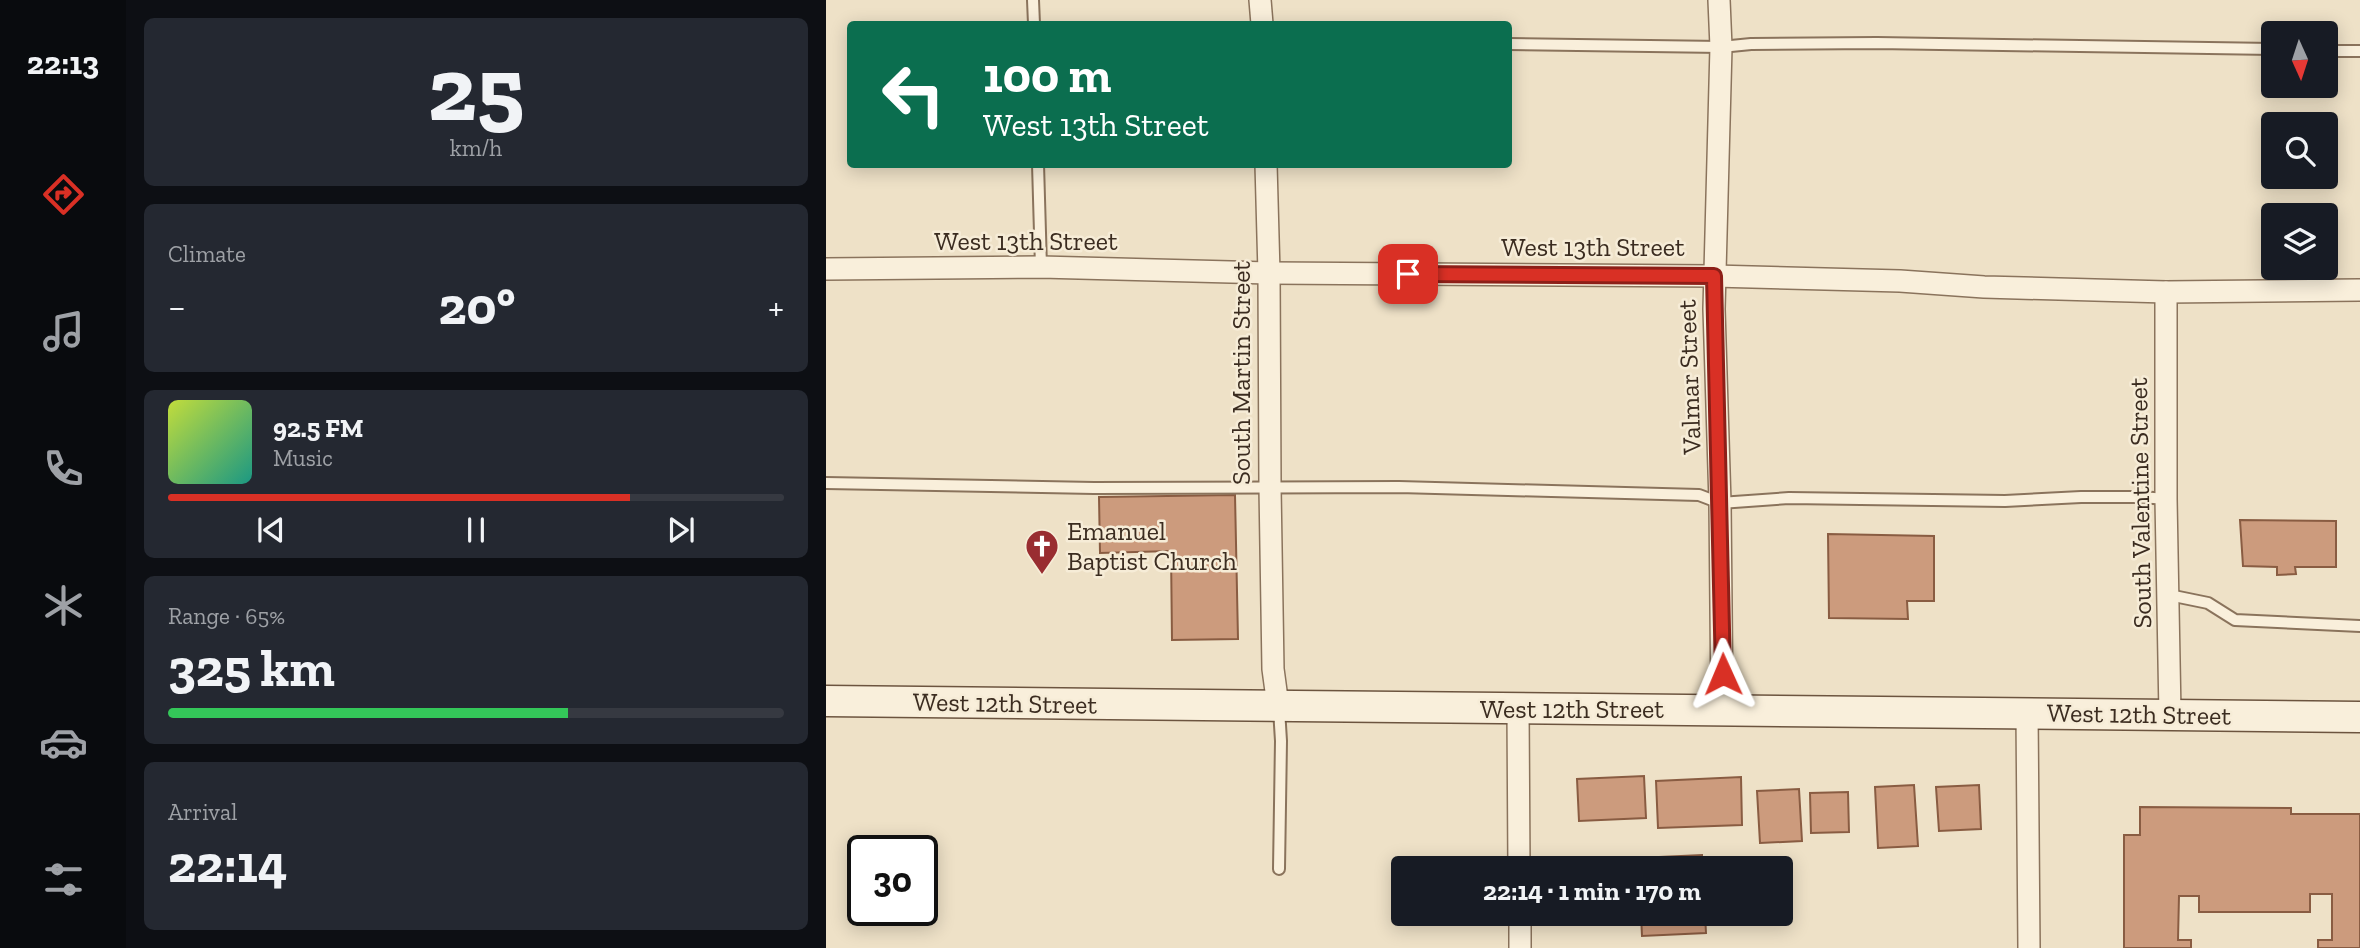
<!DOCTYPE html>
<meta charset="utf-8">
<style>
:root{--surface:#171b24;--page:#242831;--text:#f1f3f6;--muted:#9ea1a6;--line:#363941;--accent:#d93025}
body{margin:0;font-family:"Zilla Slab",serif;background:var(--page);color:var(--text);height:100vh;display:flex;flex-direction:column;font-size:26px;white-space:nowrap}
*{box-sizing:border-box;margin:0}
p{font-size:23px;color:var(--muted)}
.icon{flex:none;width:38px;height:38px;fill:none;stroke:currentColor;stroke-width:2;stroke-linecap:round;stroke-linejoin:round}
.map{position:relative;flex:1;overflow:hidden}
.side{display:flex;flex-direction:column;gap:18px;padding:18px;background:#0d0f14;width:700px}
.side>*{flex:none}
.banner{position:absolute;left:21px;top:21px;width:665px;height:147px;border-radius:7px;box-shadow:0 4px 18px #0003;background:#0b6e4f;color:#fff;overflow:hidden}
.needle{width:46px;rotate:177deg}
.tools{position:absolute;left:1435px;top:21px;display:grid;gap:14px}
.tools a{display:grid;place-items:center;width:77px;height:77px;border-radius:7px;background:var(--surface);box-shadow:0 4px 18px #0003;font-size:35px}
.speed{position:absolute;left:21px;top:835px;display:flex;gap:14px;font-size:35px;font-weight:700;text-align:center}
.speed>*{display:grid;place-content:center;width:91px;height:91px;border-radius:50%;background:var(--surface);box-shadow:0 4px 18px #0003;line-height:1}
.speed .limit{border:4px solid #111;border-radius:10px;background:#fff;color:#111}
.pin{position:absolute;display:grid;place-items:center;width:60px;height:60px;color:#fff;margin:-30px;border-radius:14px;box-shadow:0 4px 10px #0006}
.me{position:absolute;width:77px;margin:-38px;rotate:359deg;stroke-linejoin:round;filter:drop-shadow(0 0 5px #0008)}
.turn{display:flex;align-items:center;gap:24px;height:147px;padding:0 21px;font-size:32px}
.turn .icon{width:91px;height:91px;stroke-width:2.5}
.turn b{display:block;font-size:49px;line-height:60px}
.big{font-size:52px;font-weight:700;line-height:1.1}
.side .tile{flex:1;display:flex;flex-direction:column;justify-content:center;gap:10px;min-width:0;padding:0 24px;border-radius:10px;background:var(--page)}
.side .dial{align-items:center;gap:0}
.dial b{font-size:91px;line-height:1}
.song{display:flex;align-items:center;gap:21px}
.cover{width:84px;height:84px;border-radius:10px;background:linear-gradient(135deg,hsl(70 70% 55%),hsl(170 70% 35%))}
.played{height:7px;border-radius:4px;background:linear-gradient(90deg,var(--accent) 75%,var(--line) 75%)}
.keys{display:flex;justify-content:space-around;direction:ltr}
.heat{display:flex;justify-content:space-between;align-items:center;font-size:38px;direction:ltr}
.charge{height:10px;border-radius:5px;background:linear-gradient(90deg,#34c759 65%,var(--line) 0)}
.trip{position:absolute;left:565px;top:856px;width:402px;height:70px;border-radius:7px;background:var(--surface);box-shadow:0 4px 18px #0003;font-weight:700;line-height:70px;text-align:center}
main{display:flex;flex:1;min-height:0}
.tabs{display:flex;flex-direction:column;width:126px;justify-content:space-around;align-items:center;background:#090b0e;color:var(--muted)}
.tabs .icon{width:49px;height:49px}
.tabs .selected{color:var(--accent)}
.tabs b{font-size:32px;color:var(--text)}
.map>svg:first-child{display:block}
.building{fill:#cc9b7d;stroke:#895c42;stroke-width:2}
.lines{fill:none;stroke-linecap:round;stroke-linejoin:round}
.service-casing{stroke:#8a735c;stroke-width:14}
.minor-casing{stroke:#8a735c;stroke-width:24}
.secondary-casing{stroke:#6c543f;stroke-width:33}
.service{stroke:#f9efdb;stroke-width:10}
.minor{stroke:#f9efdb;stroke-width:21}
.secondary{stroke:#f9efdb;stroke-width:30}
.route-casing{stroke:#8d1f18;stroke-width:18}
.route{stroke:#d93025;stroke-width:12}
.labels{text-anchor:middle;stroke-width:5;stroke-linejoin:round;paint-order:stroke}
.street-label{font-size:26px;fill:#3b2c20;stroke:#f6ecd7}
.poi-label{font-size:26px;fill:#3b2c20;stroke:#f6ecd7;text-anchor:start}
</style>
<main>
<nav class="tabs">
<b>22:13</b>
<svg class="icon selected" aria-label="directions" viewBox="0 0 24 24"><path d="M12 3l9 9-9 9-9-9zM9 14v-3h6M13 9l2 2-2 2"/></svg>
<svg class="icon" aria-label="music" viewBox="0 0 24 24"><path d="M9 18V5l10-2v13"/><circle cx="6" cy="18" r="3"/><circle cx="16" cy="16" r="3"/></svg>
<svg class="icon" aria-label="phone" viewBox="0 0 24 24"><path d="M5 4h4l2 5-3 2q2 4 5 5l2-3 5 2v4C11 20 4 13 5 4z"/></svg>
<svg class="icon" aria-label="climate" viewBox="0 0 24 24"><path d="M12 3v18M4 7l16 10M4 17L20 7"/></svg>
<svg class="icon" aria-label="car" viewBox="0 0 24 24"><path d="M5 17H2v-5l4-1 3-4h7l3 4 3 1v5h-3M9 17h6M6 11h13"/><circle cx="7" cy="17" r="2"/><circle cx="17" cy="17" r="2"/></svg>
<svg class="icon" aria-label="filters" viewBox="0 0 24 24"><path d="M4 7h16M4 17h16"/><circle cx="9" cy="7" r="2"/><circle cx="15" cy="17" r="2"/></svg>
</nav>
<section class="side">
<div class="tile dial"><b>25</b><p>km/h</p></div>
<div class="tile"><p>Climate</p>
<div class="heat"><a>−</a><b class="big">20°</b><a>+</a></div>
</div>
<div class="tile">
<div class="song"><i class="cover"></i><div><b>92.5 FM</b><p>Music</p></div></div>
<div class="played"></div>
<div class="keys"><svg class="icon" aria-label="previous" viewBox="0 0 24 24"><path d="M18 5L8 12l10 7zM5 5v14"/></svg><svg class="icon" aria-label="pause" viewBox="0 0 24 24"><path d="M8 5v14M16 5v14"/></svg><svg class="icon" aria-label="next" viewBox="0 0 24 24"><path d="M6 5l10 7-10 7zM19 5v14"/></svg></div>
</div>
<div class="tile"><p>Range · 65%</p><b class="big">325 km</b><div class="charge"></div></div>
<div class="tile"><p>Arrival</p><b class="big">22:14</b></div>
</section>
<div class="map">
<svg width="1534" height="948" viewBox="0 0 1534 948">
<rect width="100%" height="100%" fill="#eee1c7"/>
<!-- building -->
<g class="building">
<path d="M409,495L412,639L346,640L345,551L274,553L273,497Z"/>
<path d="M1414,520L1510,521V567H1469L1470,574L1451,575V567L1417,566Z"/>
<path d="M1002,534L1108,536V601H1081L1082,619L1003,618Z"/>
<path d="M818,776L820,818L753,821L751,779Z"/>
<path d="M915,777L916,825L832,828L830,781Z"/>
<path d="M1088,785L1092,846L1052,848L1049,787Z"/>
<path d="M1153,785L1155,829L1113,831L1110,787Z"/>
<path d="M973,789L976,841L934,843L931,791Z"/>
<path d="M1022,792L1023,832L985,833L984,793Z"/>
<path d="M1314,807L1465,808V814H1534V948H1492V940H1506V894H1484V912H1373V896H1353L1352,940H1365V948H1298V835H1314Z"/>
<path d="M876,855V868H813L812,858Z"/>
<path d="M815,914H879L880,933L816,936Z"/>
</g>
<g class="lines">
<defs>
<g id="service">
<path d="M207,0L208,24"/>
<path d="M682,44L895,47L925,44L1051,43L1447,49"/>
<path d="M1500,51H1534"/>
<path d="M212,164L215,267"/>
<path d="M0,483L268,488L573,487L873,495L894,503L963,498L1179,501L1255,497H1315L1340,499"/>
<path d="M1343,595L1382,603L1409,620L1534,626"/>
<path d="M453,709L455,741L453,869"/>
</g>
<g id="minor">
<path d="M434,0L436,24"/>
<path d="M893,0L895,47L888,309L894,503L896,710"/>
<path d="M440,164L443,273L444,487L447,669L452,706"/>
<path d="M0,269L215,267L443,273L888,276L1074,281L1158,287L1340,292L1534,290"/>
<path d="M1340,292V499L1344,714"/>
<path d="M692,709L693,868"/>
<path d="M1201,713L1203,948"/>
<path d="M694,914V948"/>
</g>
<path id="secondary" d="M0,701L1534,717"/>
</defs>
<!-- service casing -->
<use href="#service" class="service-casing"/>
<!-- minor casing -->
<use href="#minor" class="minor-casing"/>
<!-- secondary casing -->
<use href="#secondary" class="secondary-casing"/>
<!-- service -->
<use href="#service" class="service"/>
<!-- minor -->
<use href="#minor" class="minor"/>
<!-- secondary -->
<use href="#secondary" class="secondary"/>
</g>
<g class="lines">
<defs>
<path id="route" d="M582,274L888,276L897,674"/>
</defs>
<!-- route casing -->
<use href="#route" class="route-casing"/>
<!-- route -->
<use href="#route" class="route"/>
</g>
<!-- icons -->
<defs>
<symbol id="church-pin" viewBox="-11 -11 22 30"><path d="M0 17L-7.5 6A9.5 9.5 0 1 1 7.5 6Z" fill="#992d31" stroke="#f6ecd7"/><path d="M-1.2-6h2.4v3.5h3.3v2.4h-3.3V6h-2.4V-.1h-3.3v-2.4h3.3Z" fill="#fff"/></symbol>
</defs>
<g fill-rule="evenodd">
<use href="#church-pin" x="197" y="527" width="38" height="52"/>
</g>
<g class="labels">
<!-- street labels -->
<g class="street-label">
<text x="200" y="250">West 13th Street</text>
<text x="767" y="256">West 13th Street</text>
<text transform="translate(415 373) rotate(-90)" y="9">South Martin Street</text>
<text transform="translate(863 377) rotate(-92)" y="9">Valmar Street</text>
<text transform="translate(1314 503) rotate(-91)" y="9">South Valentine Street</text>
<text transform="translate(179 703) rotate(1)" y="9">West 12th Street</text>
<text x="746" y="718">West 12th Street</text>
<text transform="translate(1313 714) rotate(1)" y="9">West 12th Street</text>
</g>
<!-- poi labels -->
<g class="poi-label">
<text x="241" y="540">Emanuel<tspan x="241" dy="30">Baptist Church</tspan></text>
</g>
</g>
</svg>
<div class="tools">
<a><svg class="needle" viewBox="-14 -14 28 28"><path d="M0-13l5 13h-10z" fill="#e53935"/><path d="M0 13l5-13h-10z" fill="#9ea1a6"/></svg></a>
<a><svg class="icon" aria-label="search" viewBox="0 0 24 24"><circle cx="10" cy="10" r="6"/><path d="M15 15l6 6"/></svg></a>
<a><svg class="icon" aria-label="layers" viewBox="0 0 24 24"><path d="M12 4l9 5-9 5-9-5zM3 14l9 5 9-5"/></svg></a>
</div>
<div class="speed"><div class="limit">30</div></div>
<div class="pin" style="left:582px;top:274px;background:#d93025"><svg class="icon" aria-label="arrive" viewBox="0 0 24 24"><path d="M6 21V4h12l-3 4 3 4H6"/></svg></div>
<svg class="me" style="left:897px;top:674px" viewBox="-20 -20 40 40"><path d="M0-17L14 15 0 8-14 15z" fill="#d93025" stroke="#fff" stroke-width="4"/></svg>
<div class="trip">22:14 · 1 min · 170 m</div>
<div class="banner">
<div class="turn"><svg class="icon" aria-label="left" viewBox="0 0 24 24"><path d="M17 20v-9H6M10 6l-5 5 5 5"/></svg><div><b>100 m</b>West 13th Street</div></div>
</div>
</div>
</main>
